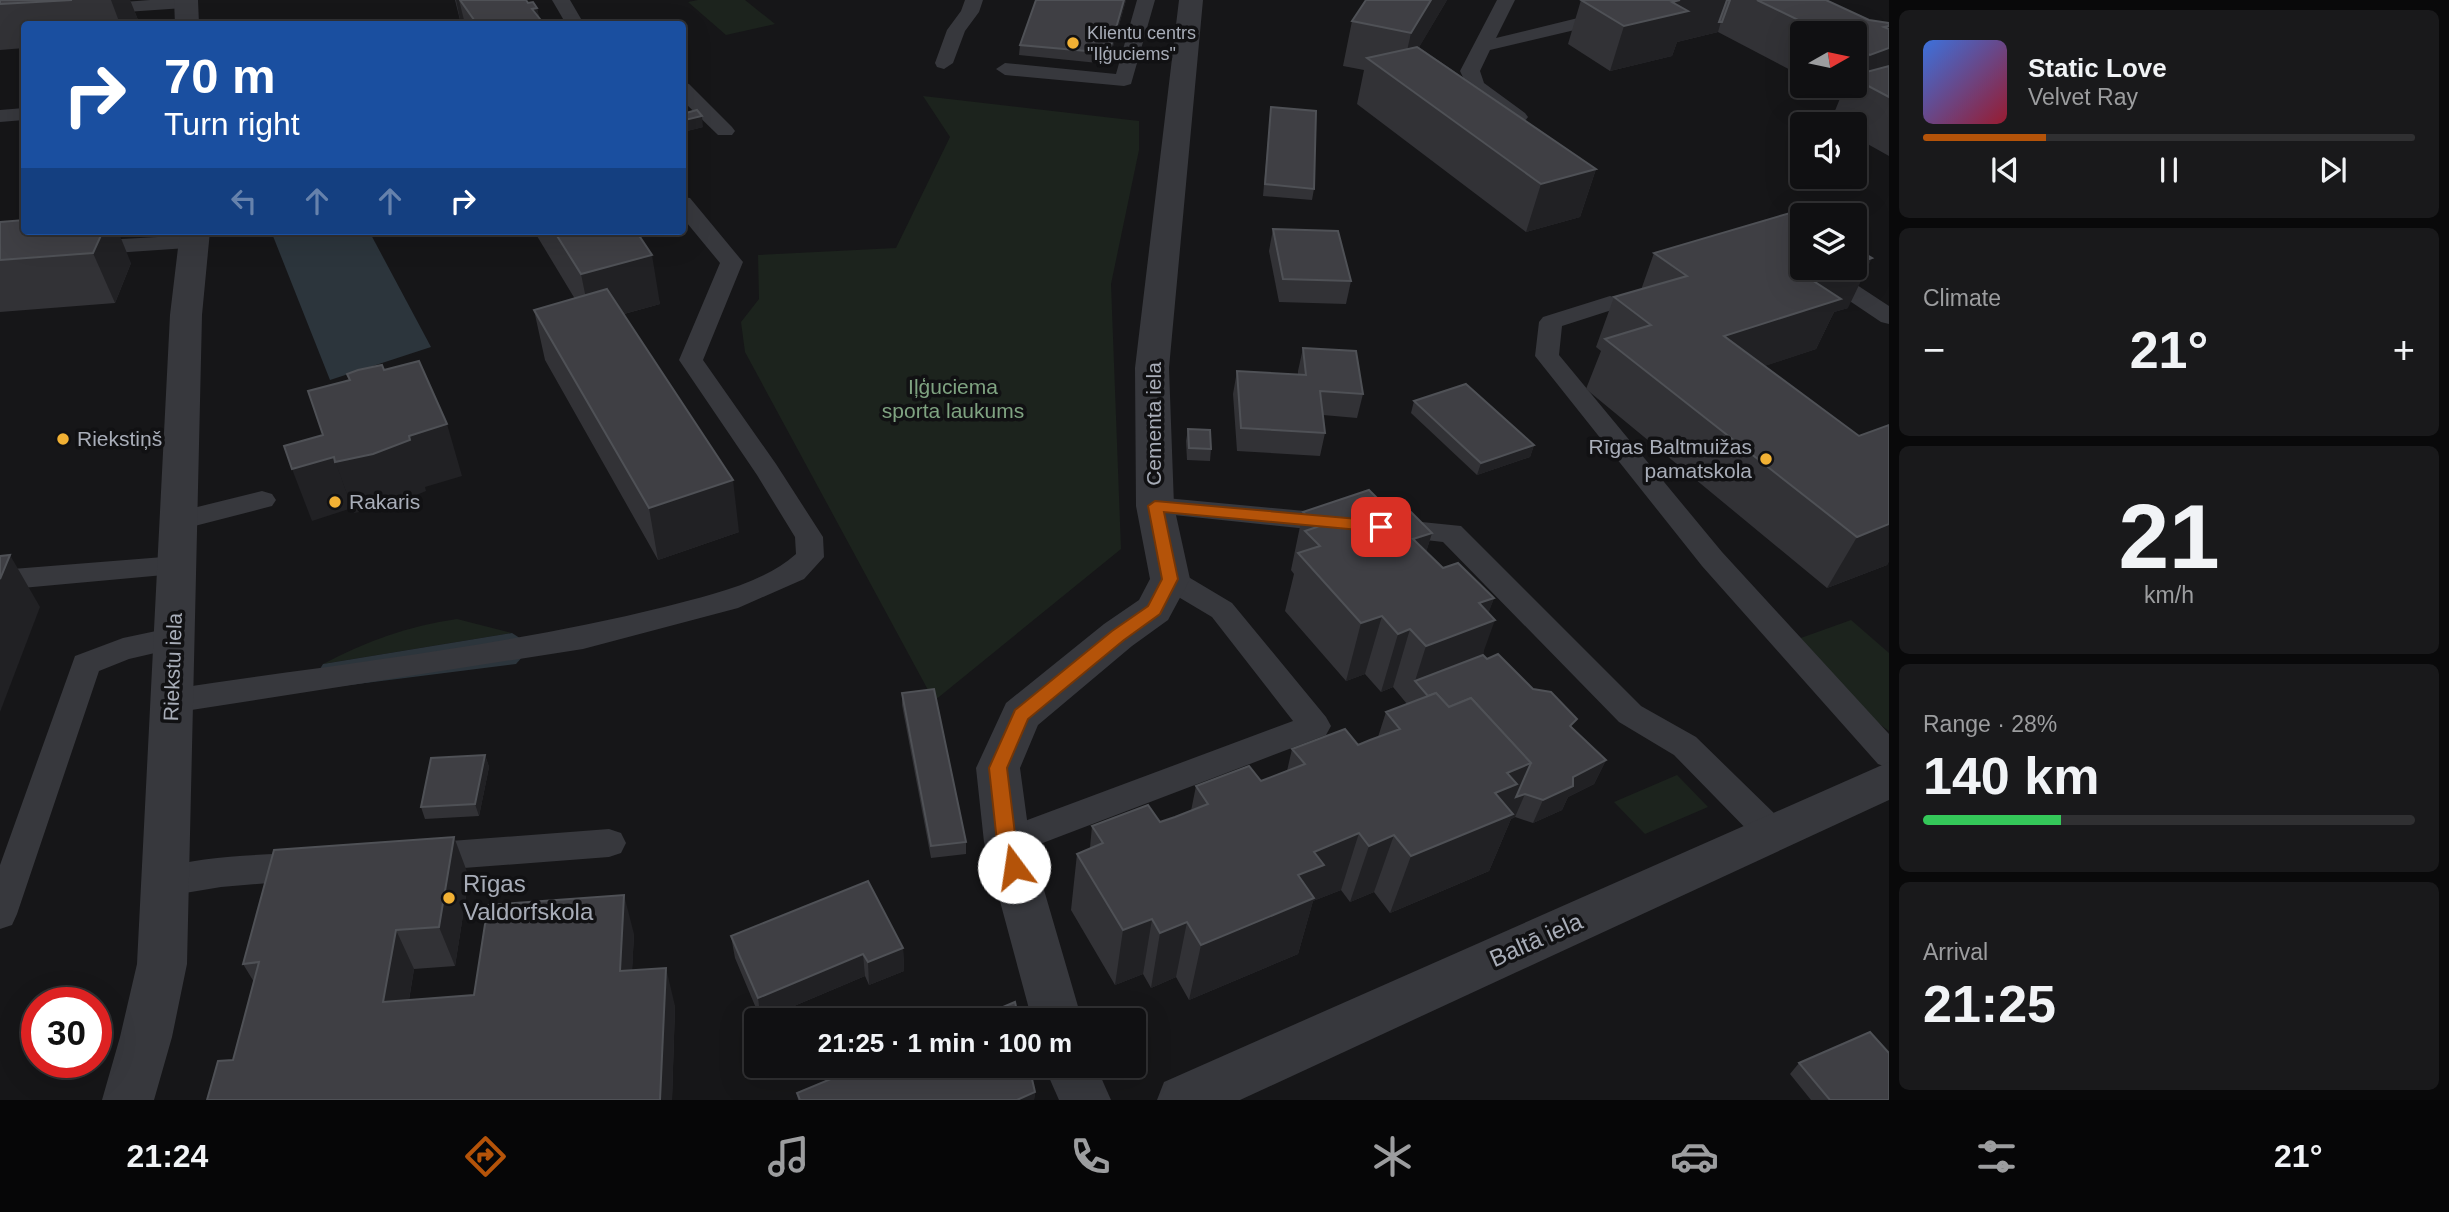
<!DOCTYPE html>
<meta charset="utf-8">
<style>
:root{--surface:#101012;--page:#19191b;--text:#f1f3f6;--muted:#9c9d9f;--line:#303032;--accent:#b45309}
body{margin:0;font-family:Helvetica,sans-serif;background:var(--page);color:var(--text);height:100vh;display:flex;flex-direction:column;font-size:26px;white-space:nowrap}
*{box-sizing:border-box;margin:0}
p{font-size:23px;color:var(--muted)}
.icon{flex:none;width:38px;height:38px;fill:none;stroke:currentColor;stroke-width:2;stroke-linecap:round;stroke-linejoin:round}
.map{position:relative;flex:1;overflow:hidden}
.panel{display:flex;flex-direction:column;gap:10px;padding:10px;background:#09090a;width:560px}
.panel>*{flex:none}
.guide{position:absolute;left:21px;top:21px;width:665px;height:214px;border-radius:7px;box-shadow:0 7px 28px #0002,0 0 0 2px var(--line);background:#1a4fa0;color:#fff;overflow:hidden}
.needle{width:46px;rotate:81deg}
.tools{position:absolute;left:1790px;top:21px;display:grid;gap:14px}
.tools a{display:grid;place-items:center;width:77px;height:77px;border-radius:7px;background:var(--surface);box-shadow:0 7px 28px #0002,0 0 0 2px var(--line);font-size:35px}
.speed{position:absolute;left:21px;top:987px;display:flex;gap:14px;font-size:35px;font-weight:700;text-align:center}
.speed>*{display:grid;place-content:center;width:91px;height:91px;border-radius:50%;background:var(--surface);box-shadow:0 7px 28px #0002,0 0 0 2px var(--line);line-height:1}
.speed .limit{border:10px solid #d22;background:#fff;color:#111}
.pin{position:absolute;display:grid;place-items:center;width:60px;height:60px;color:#fff;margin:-30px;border-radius:14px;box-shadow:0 4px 10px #0006}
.me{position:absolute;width:77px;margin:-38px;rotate:346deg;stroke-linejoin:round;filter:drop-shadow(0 0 5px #0008)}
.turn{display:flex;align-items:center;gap:24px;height:147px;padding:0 28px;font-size:32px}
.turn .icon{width:91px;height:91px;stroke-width:2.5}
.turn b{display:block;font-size:49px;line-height:60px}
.lanes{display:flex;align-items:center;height:66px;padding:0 28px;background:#0003;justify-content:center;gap:35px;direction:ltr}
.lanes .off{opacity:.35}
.big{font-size:52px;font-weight:800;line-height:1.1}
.panel .widget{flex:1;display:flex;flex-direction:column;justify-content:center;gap:10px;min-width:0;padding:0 24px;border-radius:10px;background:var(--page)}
.panel .dial{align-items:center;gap:0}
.dial b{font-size:91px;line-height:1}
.song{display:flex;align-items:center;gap:21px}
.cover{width:84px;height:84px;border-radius:10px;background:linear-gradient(135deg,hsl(220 70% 55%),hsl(350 70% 35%))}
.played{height:7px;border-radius:4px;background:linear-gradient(90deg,var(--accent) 25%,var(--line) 25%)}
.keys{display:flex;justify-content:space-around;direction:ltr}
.heat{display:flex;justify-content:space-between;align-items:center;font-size:38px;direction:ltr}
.charge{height:10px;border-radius:5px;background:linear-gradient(90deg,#34c759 28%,var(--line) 0)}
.trip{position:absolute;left:744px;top:1008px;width:402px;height:70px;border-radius:7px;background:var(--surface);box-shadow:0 7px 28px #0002,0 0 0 2px var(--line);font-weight:800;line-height:70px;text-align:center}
.tabs{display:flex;height:112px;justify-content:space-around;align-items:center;background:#060607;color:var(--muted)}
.tabs .icon{width:49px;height:49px}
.tabs .selected{color:var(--accent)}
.tabs b{font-size:32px;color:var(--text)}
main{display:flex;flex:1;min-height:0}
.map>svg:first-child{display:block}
.green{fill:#1c231d}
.water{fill:#2c353c}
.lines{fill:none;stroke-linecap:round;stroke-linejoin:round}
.service{fill:#37383d;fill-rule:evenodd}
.minor{fill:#37383d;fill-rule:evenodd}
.wall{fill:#323236}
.shaded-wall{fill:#212124}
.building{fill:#3f3f44;stroke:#4f5156;stroke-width:2}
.route{fill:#b45309;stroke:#753606;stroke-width:2}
.poi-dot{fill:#f2b134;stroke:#111113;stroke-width:2.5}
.labels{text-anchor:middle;stroke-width:7;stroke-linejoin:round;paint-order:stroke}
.far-poi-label{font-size:18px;fill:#a8adb8;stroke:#111113;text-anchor:start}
.park-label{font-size:21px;fill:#7fa381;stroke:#111113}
.street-label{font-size:21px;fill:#a8adb8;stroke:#111113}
.poi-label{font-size:21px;fill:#a8adb8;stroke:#111113;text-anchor:start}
.near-poi-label{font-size:24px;fill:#a8adb8;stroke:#111113;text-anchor:start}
.near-street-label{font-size:24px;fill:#a8adb8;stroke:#111113}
</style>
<main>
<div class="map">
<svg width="1889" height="1100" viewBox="0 0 1889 1100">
<rect width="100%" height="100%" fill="#161618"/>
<!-- green -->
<g class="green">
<path d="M698,0H745L775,24L726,35L688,2Z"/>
<path d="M923,96L1139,121V150L1111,284L1121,549L934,701L745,352L741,322L759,299L758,255L896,248L950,137Z"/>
<path d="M457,619L512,633L323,664C367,641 408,626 457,619Z"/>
<path d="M1851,620L1889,653V731L1874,720L1798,639Z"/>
<path d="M1677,775L1708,807L1645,834L1614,802Z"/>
</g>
<!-- water -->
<g class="water">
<path d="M271,231H369L431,347L330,380Z"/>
<path d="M512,633L532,646L516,664L318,689L314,679L323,664Z"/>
</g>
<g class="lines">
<!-- service -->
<g class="service">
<path d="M150,0H191L193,3L184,8L97,14L88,9L97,4Z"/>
<path d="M552,0H570L584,24H566Z"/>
<path d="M965,0H983L979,12L965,31L953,63L944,69L937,67L935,63L947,30L961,11Z"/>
<path d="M1137,0H1155L1131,84L1124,86L1005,75L996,69L1005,63L1116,74Z"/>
<path d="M1497,0H1515L1496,38L1582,17L1587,5L1608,0H1638L1635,4L1601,12L1596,25L1490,50L1480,71L1484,83L1525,113L1528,117L1525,121H1511L1469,90L1460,71Z"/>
<path d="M682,82L689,84L732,127L735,131L732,135H718L682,100Z"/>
<path d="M24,108V120L0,122V110Z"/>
<path d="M682,197L690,198L743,262L703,360L776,464L823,537L824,557L804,579L738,608L583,649L172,713L161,709L157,701L161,693L172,689C336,664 503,647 664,607C706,596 763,584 796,554L795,537L757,475L679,360L720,263L682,217Z"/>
<path d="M194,235L202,237L205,242L202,247L85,255L77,253L74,248L77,243L85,241Z"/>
<path d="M1805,268H1831L1889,306V324L1881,322L1808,273Z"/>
<path d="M1610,296L1618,298L1622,303L1618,308L1562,326L1559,355L1722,552L1889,734V768L1878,764L1702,566L1535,356L1539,322L1543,317Z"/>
<path d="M262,491L272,494L276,500L272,506L179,530L169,528L165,521L169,514Z"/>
<path d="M1155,497L1337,514L1347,516L1351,523L1347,530L1337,532L1145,512L1141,506L1145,500Z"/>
<path d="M1392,519L1461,526L1641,706L1696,737L1784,823L1789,833L1784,843L1772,847L1760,843L1674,755L1619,722L1443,542L1382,535L1378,528L1382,521Z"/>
<path d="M176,556L186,559L190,566L186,573L0,590V570Z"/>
<path d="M1170,569L1180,572L1232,603L1326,717L1331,726L1326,735L1019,852L1007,856L995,852L990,842L995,832L1293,721L1212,617L1160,586L1156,579L1160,572Z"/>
<path d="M175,627L185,630L190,638L185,646L129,659L99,671L17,914L12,925L0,929V865L75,656L123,638Z"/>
<path d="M609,829L621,833L626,843L621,853L609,857L424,871L412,867L407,857L412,847L424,843Z"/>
<path d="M306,852L318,856L323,866L318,876L306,880L221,887L167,896L155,891L150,881L155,871C202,854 257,856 306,852Z"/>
</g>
<!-- minor -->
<g class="minor">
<path d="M174,0H198L199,24H175Z"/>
<path d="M1179,0H1203L1169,368L1174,506L1190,579L1168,620L1132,646L1038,725L1020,768L1030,842L1082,1020H1032L984,842L976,768L1006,703L1104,624L1139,600L1150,579L1136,506L1135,368Z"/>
<path d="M180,231H210L202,315L187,964L172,1037L154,1100H102L120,1037L137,964L170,315Z"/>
<path d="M1889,762V800L1240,1100H1157L1164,1082Z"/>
<path d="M1044,1066H1096L1111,1100H1059Z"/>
</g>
</g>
<!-- wall -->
<g class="wall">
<path d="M0,0H130L138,20L136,24H24V48L0,50Z"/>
<path d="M455,0H526L528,3L537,8L539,18L544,24H461Z"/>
<path d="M1036,0H1126L1108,64L1019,55L1020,45Z"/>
<path d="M1447,0L1419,47L1596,169L1580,217L1526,232L1357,104L1364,70L1343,66L1352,21Z"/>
<path d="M1581,0H1826L1869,20L1889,23V156L1855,137V124H1833L1830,123L1841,96L1821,86H1855V33H1802V76L1718,32L1677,42L1672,56L1610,71L1568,44Z"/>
<path d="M1271,107L1314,189L1312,200L1263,196Z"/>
<path d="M682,114L703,127L687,131L682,126Z"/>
<path d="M0,222L131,263L115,303L0,312Z"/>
<path d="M1273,229L1351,281L1346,304L1279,302L1269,251Z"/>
<path d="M534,231H640L642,240L660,304L624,314L739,532L658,560L545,360L534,310L575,299Z"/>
<path d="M1654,253L1848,308L1834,312L1816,349L1764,366L1859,436L1889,425V561L1887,565L1827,588L1586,389L1601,351L1596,347L1614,297L1641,290Z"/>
<path d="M1303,348L1363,394L1357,418L1323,415L1325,433L1320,456L1237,451L1233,394L1237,371L1298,375V371Z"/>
<path d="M1414,401L1534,445L1530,457L1477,475L1411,413Z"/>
<path d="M1188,429L1211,449L1210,461L1187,460L1186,441Z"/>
<path d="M1384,505L1432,533L1426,552L1443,568L1494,598L1488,613L1483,655L1487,659L1533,689L1606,760L1594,784L1568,797L1562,810L1533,823L1515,817L1511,819L1489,871L1390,913L1374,892L1350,902L1341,890L1313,901L1298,954L1189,1000L1176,977L1151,988L1143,974L1115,985L1071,910L1077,854L1090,848L1092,826L1160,822L1191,811L1196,786L1261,781L1287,771L1292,749L1358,745L1378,737L1386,712L1407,704L1393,687L1381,692L1365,674L1346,681L1285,611L1294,574L1291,570L1303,512Z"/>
<path d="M902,693L966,842V854L931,858L902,705Z"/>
<path d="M485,755L489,767L479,816L425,819L421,807Z"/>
<path d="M469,877L455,966L414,969L409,1000L474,995L634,934L632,970L675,1006L672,1100H207L233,1060L254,982L243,964Z"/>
<path d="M731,936L903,948L904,971L869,985L865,976L761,1020L735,958Z"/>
<path d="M1799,1063L1889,1100H1811L1790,1074Z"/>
<path d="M847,1066H1029L1035,1092L1034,1100H798L797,1093L849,1072Z"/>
</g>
<!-- shaded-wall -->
<g class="shaded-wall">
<path d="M111,0H130L138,20L136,24H120Z"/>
<path d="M456,0H459L465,24H461Z"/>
<path d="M1124,0H1126L1108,64L1109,53Z"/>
<path d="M1431,0H1447L1401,78L1411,33Z"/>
<path d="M1680,0H1727L1718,32L1677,42L1672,56L1610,71L1624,26L1672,2Z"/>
<path d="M537,8L541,24L532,9Z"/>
<path d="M1889,26V87L1858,81L1870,55L1884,27Z"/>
<path d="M702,116L703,127L687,131L685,120Z"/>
<path d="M1596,169L1580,217L1526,232L1541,184Z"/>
<path d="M103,231H118L131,263L115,303L93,253Z"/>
<path d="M633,231H640L644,257L652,255L660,304L591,323L581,274Z"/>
<path d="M1872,258L1848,308L1834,312L1816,349L1702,387L1724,336L1809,278L1842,268H1855V264Z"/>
<path d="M447,424L462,476L425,487L426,491L390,506L354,513L335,462L409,436Z"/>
<path d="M1534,445L1530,457L1477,475L1481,463Z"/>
<path d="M334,457L352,508L312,521L292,469Z"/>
<path d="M733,480L739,532L658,560L649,508Z"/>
<path d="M1889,499V561L1887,565L1827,588L1857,537Z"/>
<path d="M1432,533L1414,591L1413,539Z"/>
<path d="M10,555L40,607L0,712V579Z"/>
<path d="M1494,598L1484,625L1495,620L1474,678L1415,681L1426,646L1479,603Z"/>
<path d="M1382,616L1365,674L1346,681L1361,623Z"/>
<path d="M1410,629L1393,687L1381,692L1398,634Z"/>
<path d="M485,755L489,767L479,816L475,804Z"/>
<path d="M1606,760L1594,784L1568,797L1562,810L1533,823L1543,800L1573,777Z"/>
<path d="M1531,763L1525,794L1515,817L1511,819L1489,871L1390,913L1411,856L1495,793L1507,773Z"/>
<path d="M1359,833L1341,890L1313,901L1298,954L1189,1000L1201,945L1298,875L1314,852Z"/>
<path d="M1394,835L1374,892L1350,902L1369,846Z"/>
<path d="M454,837L469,877L455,966L439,927Z"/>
<path d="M624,895L634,934L630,1010L620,971Z"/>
<path d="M1152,919L1143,974L1115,985L1123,930Z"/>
<path d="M1187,922L1176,977L1151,988L1160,933Z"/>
<path d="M396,930L414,969L402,1041L383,1002Z"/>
<path d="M903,948L904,971L869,985L868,962Z"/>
<path d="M863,954L865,976L761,1020L758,998Z"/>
<path d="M666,968L675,1006L672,1100H660Z"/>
<path d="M1035,1092L1034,1100H1017Z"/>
</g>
<!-- building -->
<g class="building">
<path d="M0,0H72L0,4Z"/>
<path d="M460,0H526L528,3L533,2L537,8L532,9L544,24H477Z"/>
<path d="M1036,0H1124L1109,53L1020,45Z"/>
<path d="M1366,0H1431L1411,33L1352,21Z"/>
<path d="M1581,0H1680L1672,2L1688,11L1624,26Z"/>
<path d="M1727,0H1730L1722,22H1719Z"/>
<path d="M1757,0H1826L1869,20L1889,23V26L1884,27L1889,29V48L1870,55L1855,48V33H1825Z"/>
<path d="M1417,47L1596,169L1541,184L1367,58Z"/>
<path d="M1889,66V97L1855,79V75Z"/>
<path d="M1271,107L1316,111L1314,189L1265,184Z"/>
<path d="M697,110L702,116L685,120L682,117V114Z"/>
<path d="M1797,211L1804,215H1802V268H1842L1809,278L1841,299L1724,336L1859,436L1889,425V524L1857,537L1605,339L1651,325L1614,297L1687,276L1654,253Z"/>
<path d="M24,220V231H103L93,253L0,260V222Z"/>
<path d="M1273,229L1338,231L1351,281L1283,279Z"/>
<path d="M554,231H636L652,255L581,274Z"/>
<path d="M1855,248L1872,258L1855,264Z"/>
<path d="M607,289L733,480L649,508L534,310Z"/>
<path d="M1303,348L1356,351L1363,394L1320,391L1325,433L1241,428L1237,371L1306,375Z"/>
<path d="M419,361L447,424L409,436L410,440L373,454L335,462L334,457L292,469L284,446L323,435L308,391L350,380L347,374L358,370L382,365L384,370Z"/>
<path d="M1466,384L1534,445L1481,463L1414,401Z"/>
<path d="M1188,429L1210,430L1211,449L1189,448Z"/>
<path d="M1369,490L1384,505L1399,500L1432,533L1413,539L1443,568L1458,563L1494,598L1479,603L1495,620L1426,646L1410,629L1398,634L1382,616L1361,623L1298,553L1320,546L1305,531L1317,527L1303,512Z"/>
<path d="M10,555L0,579V556Z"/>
<path d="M1498,654L1533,689L1551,692L1577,719L1570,726L1606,760L1573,777V786L1543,800L1525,794L1516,797L1531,763L1471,698L1449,707L1436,693L1428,696L1415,681L1483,655L1487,659Z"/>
<path d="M934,689L966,842L931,846L902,693Z"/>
<path d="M1436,693L1449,707L1471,698L1531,763L1507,773L1517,784L1495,793L1513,814L1411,856L1394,835L1369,846L1359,833L1314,852L1324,865L1298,875L1314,898L1201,945L1187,922L1160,933L1152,919L1123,930L1077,854L1103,843L1092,826L1148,805L1160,822L1175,817L1208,804L1196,786L1249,766L1261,781L1305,764L1292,749L1345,729L1358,745L1370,740L1400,729L1386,712Z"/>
<path d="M485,755L475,804L421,807L431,758Z"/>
<path d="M454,837L439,927L396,930L383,1002L474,995L488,905L624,895L620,971L666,968L660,1100H207L218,1061L233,1060L259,962L243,964L274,850Z"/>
<path d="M868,881L903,948L868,962L863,954L758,998L731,936Z"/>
<path d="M1015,1002L1019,1020H972Z"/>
<path d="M1870,1032L1889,1053V1100H1830L1799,1063Z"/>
<path d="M854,1066H1029L1035,1092L1017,1100H800L797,1093L855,1069Z"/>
</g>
<!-- route -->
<path class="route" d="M1155,501L1381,521L1389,527L1381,532L1164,512L1178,579L1160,614L1124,640L1028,719L1007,768L1016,842L1024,867L1021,873L1014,876L1007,873L997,842L989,768L1015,710L1112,631L1148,606L1162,579L1148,506Z"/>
<!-- markers -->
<g class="poi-dot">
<circle cx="1073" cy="43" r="7"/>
<circle cx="63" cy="439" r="7"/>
<circle cx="1766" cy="459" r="7"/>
<circle cx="335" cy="502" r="7"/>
<circle cx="449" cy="898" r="7"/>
</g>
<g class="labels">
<!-- far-poi labels -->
<g class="far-poi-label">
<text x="1087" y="39">Klientu centrs<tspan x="1087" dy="21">"Iļģuciems"</tspan></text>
</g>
<!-- park labels -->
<g class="park-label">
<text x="953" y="394">Iļģuciema<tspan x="953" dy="24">sporta laukums</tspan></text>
</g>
<!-- street labels -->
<g class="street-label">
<text transform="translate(1154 424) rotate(-90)" y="7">Cementa iela</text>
<text transform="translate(173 667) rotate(-88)" y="7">Riekstu iela</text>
</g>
<!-- poi labels -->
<g class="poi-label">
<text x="77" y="446">Riekstiņš</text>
<text x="1752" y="454" text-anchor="end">Rīgas Baltmuižas<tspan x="1752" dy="24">pamatskola</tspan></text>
<text x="349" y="509">Rakaris</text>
</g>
<!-- near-poi labels -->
<g class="near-poi-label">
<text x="463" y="892">Rīgas<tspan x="463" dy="28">Valdorfskola</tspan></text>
</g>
<!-- near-street labels -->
<g class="near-street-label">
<text transform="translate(1536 940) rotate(-24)" y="8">Baltā iela</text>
</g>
</g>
</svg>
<div class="tools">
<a><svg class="needle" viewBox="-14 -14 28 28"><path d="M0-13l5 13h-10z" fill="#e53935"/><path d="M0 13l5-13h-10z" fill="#9c9d9f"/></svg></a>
<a><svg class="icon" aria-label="sound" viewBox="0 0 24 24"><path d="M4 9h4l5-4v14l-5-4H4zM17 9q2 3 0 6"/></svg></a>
<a><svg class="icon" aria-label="layers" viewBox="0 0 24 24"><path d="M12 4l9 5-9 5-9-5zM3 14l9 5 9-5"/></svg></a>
</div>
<div class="speed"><div class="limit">30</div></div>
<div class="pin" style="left:1381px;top:527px;background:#d93025"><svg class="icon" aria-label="arrive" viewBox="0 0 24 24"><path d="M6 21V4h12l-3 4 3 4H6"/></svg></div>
<svg class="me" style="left:1014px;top:867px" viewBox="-20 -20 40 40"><circle r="19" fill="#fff"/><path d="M0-13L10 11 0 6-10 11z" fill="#b45309"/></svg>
<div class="trip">21:25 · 1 min · 100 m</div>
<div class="guide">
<div class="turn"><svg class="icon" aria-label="right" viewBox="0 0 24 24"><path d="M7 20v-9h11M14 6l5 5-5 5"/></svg><div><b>70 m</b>Turn right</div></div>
<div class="lanes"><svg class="icon off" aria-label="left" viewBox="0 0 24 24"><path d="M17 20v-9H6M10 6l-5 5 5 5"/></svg><svg class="icon off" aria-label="ahead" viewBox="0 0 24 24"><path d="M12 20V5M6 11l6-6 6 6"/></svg><svg class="icon off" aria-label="ahead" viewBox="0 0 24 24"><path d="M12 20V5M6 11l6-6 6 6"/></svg><svg class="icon" aria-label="right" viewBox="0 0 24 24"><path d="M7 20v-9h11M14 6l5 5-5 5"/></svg></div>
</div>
</div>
<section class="panel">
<div class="widget">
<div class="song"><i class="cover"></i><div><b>Static Love</b><p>Velvet Ray</p></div></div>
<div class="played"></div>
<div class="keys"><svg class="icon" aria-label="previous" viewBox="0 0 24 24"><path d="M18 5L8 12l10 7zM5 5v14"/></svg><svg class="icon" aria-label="pause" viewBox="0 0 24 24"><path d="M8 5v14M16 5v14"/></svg><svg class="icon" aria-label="next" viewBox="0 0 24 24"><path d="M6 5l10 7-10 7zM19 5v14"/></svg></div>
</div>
<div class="widget"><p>Climate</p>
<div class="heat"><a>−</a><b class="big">21°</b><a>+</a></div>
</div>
<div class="widget dial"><b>21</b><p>km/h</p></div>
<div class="widget"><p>Range · 28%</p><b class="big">140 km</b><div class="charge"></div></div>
<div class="widget"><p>Arrival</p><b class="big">21:25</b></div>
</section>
</main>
<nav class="tabs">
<b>21:24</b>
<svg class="icon selected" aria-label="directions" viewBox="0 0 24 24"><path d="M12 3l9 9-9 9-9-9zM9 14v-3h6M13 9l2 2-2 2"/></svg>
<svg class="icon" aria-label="music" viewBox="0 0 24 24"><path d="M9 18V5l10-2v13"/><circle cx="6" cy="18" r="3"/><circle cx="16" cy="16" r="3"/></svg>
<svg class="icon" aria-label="phone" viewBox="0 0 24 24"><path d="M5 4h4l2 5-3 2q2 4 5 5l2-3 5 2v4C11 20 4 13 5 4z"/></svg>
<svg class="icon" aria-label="climate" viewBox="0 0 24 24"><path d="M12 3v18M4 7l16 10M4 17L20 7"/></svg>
<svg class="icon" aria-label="car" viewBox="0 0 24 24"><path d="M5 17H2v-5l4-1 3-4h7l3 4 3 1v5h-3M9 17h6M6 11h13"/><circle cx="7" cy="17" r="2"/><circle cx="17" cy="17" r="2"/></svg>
<svg class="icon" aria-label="filters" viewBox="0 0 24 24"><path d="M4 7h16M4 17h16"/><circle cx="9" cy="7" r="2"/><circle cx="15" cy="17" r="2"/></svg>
<b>21°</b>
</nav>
